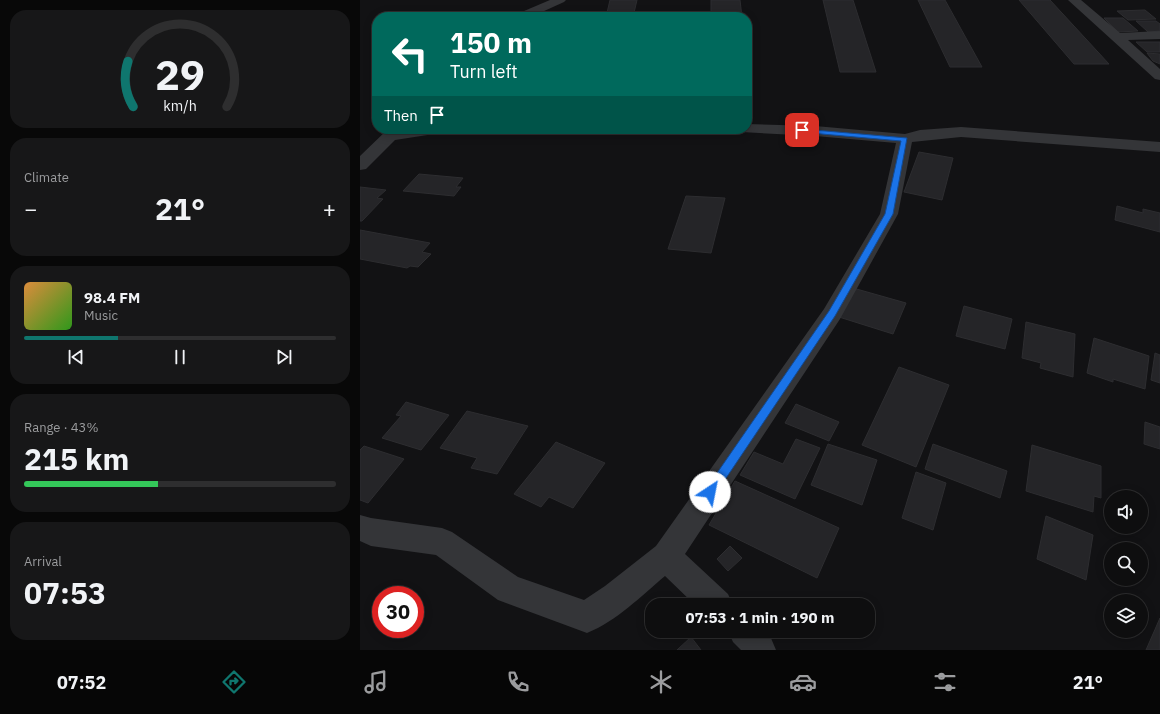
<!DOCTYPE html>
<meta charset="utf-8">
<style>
:root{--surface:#0e0e0f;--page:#171718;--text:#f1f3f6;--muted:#9b9c9e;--line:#2e2e2f;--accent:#0f766e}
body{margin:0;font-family:"IBM Plex Sans",sans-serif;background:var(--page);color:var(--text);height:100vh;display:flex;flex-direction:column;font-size:15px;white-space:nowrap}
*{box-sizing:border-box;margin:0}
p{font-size:13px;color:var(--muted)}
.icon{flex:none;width:22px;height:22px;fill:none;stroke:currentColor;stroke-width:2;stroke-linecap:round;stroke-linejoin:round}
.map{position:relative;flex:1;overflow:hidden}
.panel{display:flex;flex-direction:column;gap:10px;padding:10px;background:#080808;width:360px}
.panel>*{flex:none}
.hud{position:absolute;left:12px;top:12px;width:380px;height:122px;border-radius:16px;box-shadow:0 2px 10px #0003,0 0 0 1px var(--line);background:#00695c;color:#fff;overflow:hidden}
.controls{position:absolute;left:744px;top:490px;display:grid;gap:8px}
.controls a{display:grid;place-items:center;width:44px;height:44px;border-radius:50%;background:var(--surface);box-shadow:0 2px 10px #0003,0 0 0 1px var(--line);font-size:20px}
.speed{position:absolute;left:12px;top:586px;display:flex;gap:8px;font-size:20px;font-weight:700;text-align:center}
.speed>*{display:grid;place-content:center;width:52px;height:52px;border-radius:50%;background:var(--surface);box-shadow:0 2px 10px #0003,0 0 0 1px var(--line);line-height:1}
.speed .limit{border:6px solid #d22;background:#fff;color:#111}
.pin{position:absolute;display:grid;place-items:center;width:34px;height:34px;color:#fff;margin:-17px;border-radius:8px;box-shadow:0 2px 6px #0006}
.me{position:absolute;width:44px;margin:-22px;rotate:34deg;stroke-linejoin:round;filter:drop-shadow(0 0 3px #0008)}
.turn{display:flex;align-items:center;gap:14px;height:84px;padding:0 12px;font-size:18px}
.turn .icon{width:52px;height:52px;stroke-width:2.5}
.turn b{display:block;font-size:28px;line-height:34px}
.then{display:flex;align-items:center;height:38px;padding:0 12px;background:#0003;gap:8px;font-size:15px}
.big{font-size:30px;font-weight:700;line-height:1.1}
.panel .widget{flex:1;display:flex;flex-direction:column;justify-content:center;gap:6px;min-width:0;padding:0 14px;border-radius:16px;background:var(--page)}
.panel .dial{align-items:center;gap:0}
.dial svg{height:104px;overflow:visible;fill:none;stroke:var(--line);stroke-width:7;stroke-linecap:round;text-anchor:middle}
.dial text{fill:var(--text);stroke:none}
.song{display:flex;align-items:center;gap:12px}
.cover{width:48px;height:48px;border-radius:6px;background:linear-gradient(135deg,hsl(30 70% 55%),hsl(110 70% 35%))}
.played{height:4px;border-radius:2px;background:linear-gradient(90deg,var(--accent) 30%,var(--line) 30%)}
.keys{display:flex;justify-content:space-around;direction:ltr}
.heat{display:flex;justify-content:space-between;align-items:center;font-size:22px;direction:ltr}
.charge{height:6px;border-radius:3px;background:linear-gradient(90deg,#34c759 43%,var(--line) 0)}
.trip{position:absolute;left:285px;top:598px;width:230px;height:40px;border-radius:16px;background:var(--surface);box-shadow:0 2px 10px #0003,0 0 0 1px var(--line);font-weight:700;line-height:40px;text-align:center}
.tab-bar{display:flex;height:64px;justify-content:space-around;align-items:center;background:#060606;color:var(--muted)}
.tab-bar .icon{width:28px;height:28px}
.tab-bar .active{color:var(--accent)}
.tab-bar b{font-size:18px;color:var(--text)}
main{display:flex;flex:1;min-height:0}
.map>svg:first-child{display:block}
.building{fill:#252528;stroke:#2d2d30}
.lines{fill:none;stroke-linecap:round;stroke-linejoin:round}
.minor{fill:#343538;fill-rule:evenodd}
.route{fill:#1a73e8;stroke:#114b97}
</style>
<main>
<section class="panel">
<div class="widget dial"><svg viewBox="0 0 100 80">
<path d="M14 69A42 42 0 1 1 86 69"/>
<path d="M14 69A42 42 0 0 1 10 34" stroke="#0f766e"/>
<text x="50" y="56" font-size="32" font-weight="700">29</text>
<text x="50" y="72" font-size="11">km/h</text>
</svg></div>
<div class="widget"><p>Climate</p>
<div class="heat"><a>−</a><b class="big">21°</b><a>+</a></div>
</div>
<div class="widget">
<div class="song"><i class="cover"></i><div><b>98.4 FM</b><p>Music</p></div></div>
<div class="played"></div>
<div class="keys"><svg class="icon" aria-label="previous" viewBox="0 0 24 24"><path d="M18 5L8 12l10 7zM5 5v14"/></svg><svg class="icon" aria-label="pause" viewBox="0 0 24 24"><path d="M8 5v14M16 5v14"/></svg><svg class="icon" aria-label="next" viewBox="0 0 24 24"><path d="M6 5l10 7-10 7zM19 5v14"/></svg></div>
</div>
<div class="widget"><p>Range · 43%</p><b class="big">215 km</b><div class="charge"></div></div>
<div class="widget"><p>Arrival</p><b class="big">07:53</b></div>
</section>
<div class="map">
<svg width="800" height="650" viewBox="0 0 800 650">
<rect width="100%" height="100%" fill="#121214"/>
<!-- building -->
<g class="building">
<path d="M250,0H277L273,17H246Z"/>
<path d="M351,0H380L382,17H351Z"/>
<path d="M463,0H493L516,72H480Z"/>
<path d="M558,0H585L622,67H590Z"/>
<path d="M659,0H690L749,64H714Z"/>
<path d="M785,10L796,19L768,20L757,11Z"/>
<path d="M744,18H763L778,31L758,32Z"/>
<path d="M776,21H796L800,24V31L788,32Z"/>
<path d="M776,42H800V52H787Z"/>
<path d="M787,53L800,54V64L793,61Z"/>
<path d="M559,152L593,158L582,200L544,192Z"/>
<path d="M59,174L103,178L96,187H101L94,196L43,191Z"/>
<path d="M0,187L26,190L17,198L23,199L2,221H0Z"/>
<path d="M326,196L365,198L351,253L308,249Z"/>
<path d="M757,206L783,213V209L800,213V232L755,220Z"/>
<path d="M0,230L70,243L62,252L71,254L58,267L50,266L47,268L0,259Z"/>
<path d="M493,288L546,303L533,334L479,317Z"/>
<path d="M604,306L652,319L645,349L596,336Z"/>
<path d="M666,322L715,334L713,377L680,368L681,363L662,358Z"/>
<path d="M734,338L789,356L785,389L753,379V382L727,373Z"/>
<path d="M795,353L800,355V383L791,380Z"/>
<path d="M539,367L589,385L556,467L502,445Z"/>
<path d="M46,402L89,415L61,450L22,438L41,416L36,415Z"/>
<path d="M436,404L479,422L469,441L425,423Z"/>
<path d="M107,411L168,426L137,474L111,468L117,458L80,448Z"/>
<path d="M785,422L800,427V449L784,444Z"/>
<path d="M436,439L460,448L435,499L380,475L394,452L423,464Z"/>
<path d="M196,442L245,463L213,508L189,497L181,507L154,494Z"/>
<path d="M468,444L517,460L502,505L451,485Z"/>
<path d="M573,444L647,471L640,498L565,469Z"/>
<path d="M672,445L741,466V498L734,496L733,512L666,491Z"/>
<path d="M4,446L44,459L8,503L0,500V450Z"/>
<path d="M556,472L586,483L573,530L542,518Z"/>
<path d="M375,481L479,528L457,578L349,525Z"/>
<path d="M686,516L733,535L726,580L677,559Z"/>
<path d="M370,546L382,558L368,571L357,559Z"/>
<path d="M800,618V650H786Z"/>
<path d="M331,637L341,650H317Z"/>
</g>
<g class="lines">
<!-- minor -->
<g class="minor">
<path d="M190,0H206L204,2L171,17H155L157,14Z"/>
<path d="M708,0H721L760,33L800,31V39L768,40L800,69V80L795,79Z"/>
<path d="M387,124L455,126L545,134L560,130L601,127L800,142V152L601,137L552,142L538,214L480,319L325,554L368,594L373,605H335L305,576C281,596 257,621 227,633L138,600L76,555L11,546L0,541V515L11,518L82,528L92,532L158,577L224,600L245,586L296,546L464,309L520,214L536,143L455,136L381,132L379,129H387Z"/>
<path d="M28,129H82L80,132L74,134L35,140L6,169L0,170V156Z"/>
<path d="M368,631H408L416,650H381L373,642Z"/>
</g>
</g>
<!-- route -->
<path class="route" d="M442,129L547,138L533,214L475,316L354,496L350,498L346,496L344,492L346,489L469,311L525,214L541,141L439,132L438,130Z"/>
</svg>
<div class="controls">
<a><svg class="icon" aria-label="sound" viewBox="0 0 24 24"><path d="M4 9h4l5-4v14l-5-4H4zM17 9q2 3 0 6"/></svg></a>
<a><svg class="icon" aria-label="search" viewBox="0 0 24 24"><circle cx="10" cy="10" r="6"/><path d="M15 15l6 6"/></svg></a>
<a><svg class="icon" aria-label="layers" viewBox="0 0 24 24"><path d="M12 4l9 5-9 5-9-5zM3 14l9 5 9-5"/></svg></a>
</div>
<div class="speed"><div class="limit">30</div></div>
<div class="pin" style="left:442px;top:130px;background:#d93025"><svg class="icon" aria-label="arrive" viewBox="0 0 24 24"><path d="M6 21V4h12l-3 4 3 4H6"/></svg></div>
<svg class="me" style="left:350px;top:492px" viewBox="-20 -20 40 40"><circle r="19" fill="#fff"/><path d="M0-13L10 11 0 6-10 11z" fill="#1a73e8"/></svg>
<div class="trip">07:53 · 1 min · 190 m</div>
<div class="hud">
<div class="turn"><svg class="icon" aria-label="left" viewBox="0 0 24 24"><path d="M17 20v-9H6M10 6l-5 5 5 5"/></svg><div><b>150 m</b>Turn left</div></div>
<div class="then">Then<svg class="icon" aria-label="arrive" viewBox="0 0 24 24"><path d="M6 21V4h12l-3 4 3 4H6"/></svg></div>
</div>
</div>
</main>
<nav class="tab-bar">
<b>07:52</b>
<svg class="icon active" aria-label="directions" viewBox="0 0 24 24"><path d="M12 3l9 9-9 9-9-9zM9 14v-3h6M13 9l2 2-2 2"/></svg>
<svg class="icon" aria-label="music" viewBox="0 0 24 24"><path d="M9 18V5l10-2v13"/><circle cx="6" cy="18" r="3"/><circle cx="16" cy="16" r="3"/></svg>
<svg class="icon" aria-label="phone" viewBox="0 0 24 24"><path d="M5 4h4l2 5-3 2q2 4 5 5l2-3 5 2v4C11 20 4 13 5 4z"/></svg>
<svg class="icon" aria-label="climate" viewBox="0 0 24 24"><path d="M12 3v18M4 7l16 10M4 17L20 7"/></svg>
<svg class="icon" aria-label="car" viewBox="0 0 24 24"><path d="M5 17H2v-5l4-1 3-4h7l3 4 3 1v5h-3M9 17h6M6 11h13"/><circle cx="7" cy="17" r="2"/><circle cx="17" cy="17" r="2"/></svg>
<svg class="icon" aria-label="filters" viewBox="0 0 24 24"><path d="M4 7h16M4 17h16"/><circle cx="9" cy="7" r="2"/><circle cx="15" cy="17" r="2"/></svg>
<b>21°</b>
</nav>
